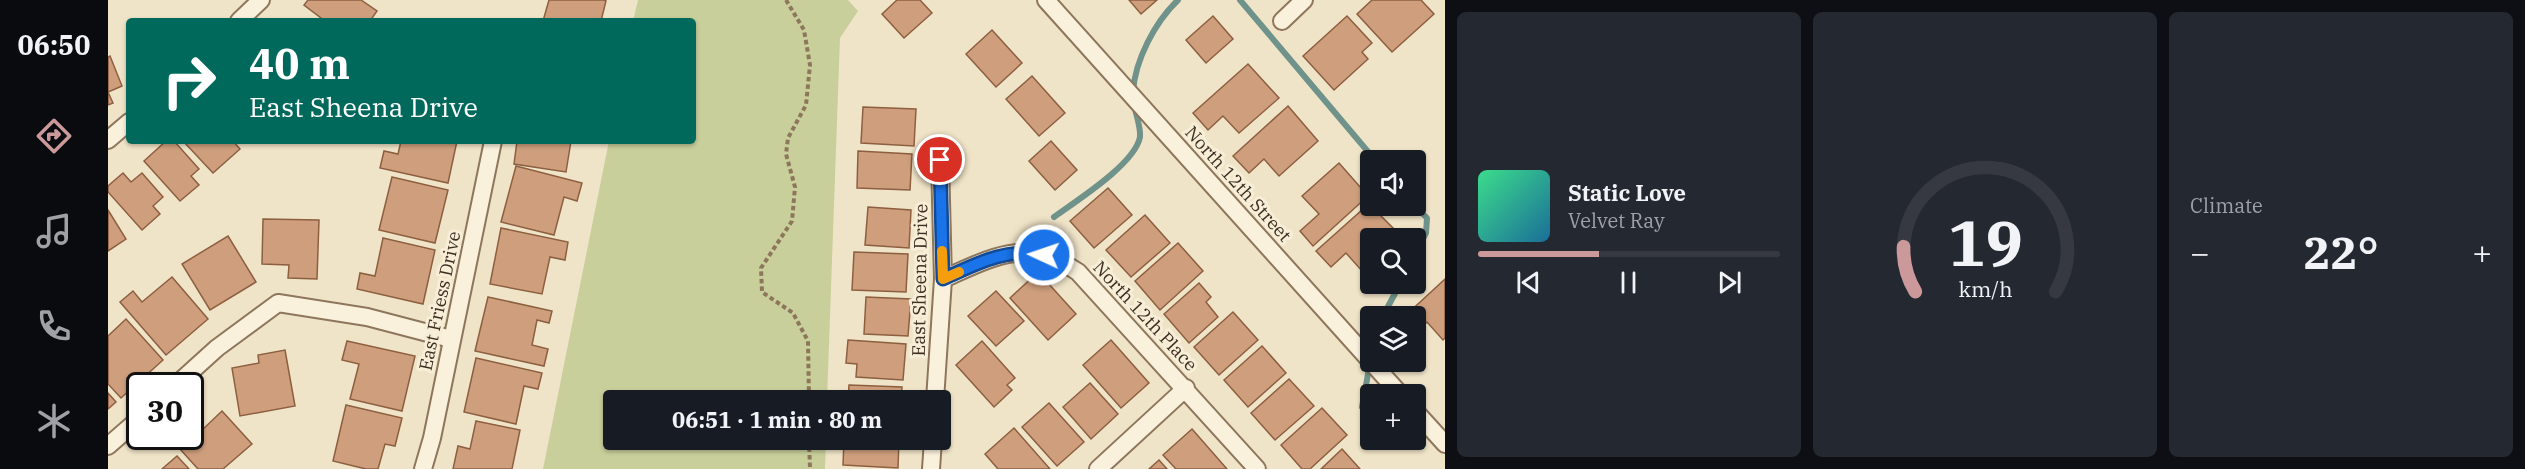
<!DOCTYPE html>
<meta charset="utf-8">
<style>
:root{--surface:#171b24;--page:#242831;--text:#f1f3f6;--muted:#9ea1a6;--line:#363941;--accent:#cc999b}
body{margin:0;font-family:"IBM Plex Serif",serif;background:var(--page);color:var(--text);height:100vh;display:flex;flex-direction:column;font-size:22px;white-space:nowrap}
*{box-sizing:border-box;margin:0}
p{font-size:20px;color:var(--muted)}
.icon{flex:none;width:33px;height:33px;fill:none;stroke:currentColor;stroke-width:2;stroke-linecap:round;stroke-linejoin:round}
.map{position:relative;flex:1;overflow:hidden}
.drawer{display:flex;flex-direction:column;gap:12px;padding:12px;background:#0d0f14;width:1080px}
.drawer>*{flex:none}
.top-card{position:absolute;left:18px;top:18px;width:570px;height:126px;border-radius:6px;box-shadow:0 2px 4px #0004;background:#00695c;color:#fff;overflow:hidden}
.buttons{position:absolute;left:1252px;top:150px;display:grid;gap:12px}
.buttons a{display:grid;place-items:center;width:66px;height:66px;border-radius:6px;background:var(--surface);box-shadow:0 2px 4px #0004;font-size:30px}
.speed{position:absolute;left:18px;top:372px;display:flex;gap:12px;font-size:30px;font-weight:700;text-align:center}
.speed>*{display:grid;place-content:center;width:78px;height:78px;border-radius:50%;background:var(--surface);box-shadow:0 2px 4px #0004;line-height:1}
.speed .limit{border:3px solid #111;border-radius:9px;background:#fff;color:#111}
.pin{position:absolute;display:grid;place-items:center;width:51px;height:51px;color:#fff;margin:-26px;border:3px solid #fff;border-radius:50%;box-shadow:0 2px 6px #0007}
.me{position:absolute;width:66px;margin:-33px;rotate:273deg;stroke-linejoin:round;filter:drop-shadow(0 0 4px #0008)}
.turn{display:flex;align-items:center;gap:21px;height:126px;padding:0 24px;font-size:27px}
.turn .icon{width:78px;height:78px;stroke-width:2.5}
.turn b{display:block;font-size:42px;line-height:51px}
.big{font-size:45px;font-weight:700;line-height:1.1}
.drawer .widget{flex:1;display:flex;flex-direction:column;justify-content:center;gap:9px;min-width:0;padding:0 21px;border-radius:9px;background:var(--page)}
.drawer .dial{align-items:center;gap:0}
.dial svg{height:156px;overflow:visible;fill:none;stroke:var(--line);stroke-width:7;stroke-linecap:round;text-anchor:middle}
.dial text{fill:var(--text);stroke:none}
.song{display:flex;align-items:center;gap:18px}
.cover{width:72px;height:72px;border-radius:9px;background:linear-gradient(135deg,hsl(150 70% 55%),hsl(200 70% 35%))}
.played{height:6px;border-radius:3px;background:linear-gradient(90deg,var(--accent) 40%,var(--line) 40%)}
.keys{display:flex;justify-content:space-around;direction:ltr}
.heat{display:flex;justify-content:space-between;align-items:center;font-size:33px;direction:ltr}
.drawer .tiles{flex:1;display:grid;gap:12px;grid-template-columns:repeat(3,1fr)}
.trip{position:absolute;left:495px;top:390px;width:348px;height:60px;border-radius:6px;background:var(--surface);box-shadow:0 2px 4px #0004;font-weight:700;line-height:60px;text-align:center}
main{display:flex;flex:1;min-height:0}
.dock{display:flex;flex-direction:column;width:108px;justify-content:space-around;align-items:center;background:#090b0e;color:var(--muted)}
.dock .icon{width:42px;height:42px}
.dock .on{color:var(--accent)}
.dock b{font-size:27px;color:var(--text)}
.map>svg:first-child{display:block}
.green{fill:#c9cf9b}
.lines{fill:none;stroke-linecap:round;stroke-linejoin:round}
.stream{stroke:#6f938a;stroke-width:6}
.building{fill:#cf9f7d;stroke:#8d5f41;stroke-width:1.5}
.minor-casing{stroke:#8d765c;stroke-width:20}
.path{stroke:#8d765c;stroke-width:4;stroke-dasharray:4.5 3;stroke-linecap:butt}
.minor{stroke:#faf1dc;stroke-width:16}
.route-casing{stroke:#114b97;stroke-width:15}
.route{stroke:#1a73e8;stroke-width:10}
.slow{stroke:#f59e0b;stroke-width:10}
.labels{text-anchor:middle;stroke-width:6;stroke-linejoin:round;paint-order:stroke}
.street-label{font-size:18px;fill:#3d2e20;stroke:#f7eed8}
</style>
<main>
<nav class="dock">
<b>06:50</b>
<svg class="icon on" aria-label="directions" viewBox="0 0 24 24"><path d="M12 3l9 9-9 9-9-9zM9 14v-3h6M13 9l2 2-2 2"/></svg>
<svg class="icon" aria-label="music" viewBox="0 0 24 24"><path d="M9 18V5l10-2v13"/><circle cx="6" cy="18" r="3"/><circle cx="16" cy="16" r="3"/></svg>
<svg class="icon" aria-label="phone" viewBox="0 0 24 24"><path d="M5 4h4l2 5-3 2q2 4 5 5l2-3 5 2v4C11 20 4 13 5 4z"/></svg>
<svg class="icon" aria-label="climate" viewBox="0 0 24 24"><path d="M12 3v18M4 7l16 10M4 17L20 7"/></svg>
</nav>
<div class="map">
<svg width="1337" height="469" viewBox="0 0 1337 469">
<rect width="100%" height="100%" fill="#f0e4c8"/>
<!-- green -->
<path class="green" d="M530,0H740L750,11L732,38L719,400H506V440H718L717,469H435L501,141H585V21H525Z"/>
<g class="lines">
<!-- stream -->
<g class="stream">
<path d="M1132,0L1267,160"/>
<path d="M1025,92C1027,60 1047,22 1070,0"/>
<path d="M1307,206L1319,218L1318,233L1308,253"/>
<path d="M946,217C968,201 1027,164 1032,137C1033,128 1028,114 1026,105"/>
<path d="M1275,316L1292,284"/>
<path d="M1254,407L1262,363"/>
</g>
</g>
<!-- building -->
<g class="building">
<path d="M200,0H253L269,11L262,21H217L196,5Z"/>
<path d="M441,0H496L498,1L493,21H435Z"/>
<path d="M789,0H812L824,13L796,38L774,14Z"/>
<path d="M1021,0H1049L1033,14Z"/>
<path d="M1264,0H1313L1326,14L1284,52L1249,14Z"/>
<path d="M1105,16L1125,39L1098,63L1078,40Z"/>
<path d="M1239,16L1264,43L1254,52L1260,59L1226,90L1195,56Z"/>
<path d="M884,30L914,63L888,87L858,54Z"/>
<path d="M2,56L14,86L0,92L5,103L0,105V57Z"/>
<path d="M1140,64L1171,98L1131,133L1115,116L1100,130L1085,113Z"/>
<path d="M924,76L957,113L931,136L898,99Z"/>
<path d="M1180,106L1210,141L1171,176L1156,159L1141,173L1125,156Z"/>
<path d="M755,107L808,109L806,146L753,143Z"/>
<path d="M58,141H66L91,169L83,176L91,185L72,201L36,161Z"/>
<path d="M75,141H125L132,149L105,173Z"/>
<path d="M293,141H349L340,183L272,168L276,151L290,154Z"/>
<path d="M409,141H463L458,172L406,164Z"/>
<path d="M943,141L969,170L947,190L921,161Z"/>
<path d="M750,151L804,154L802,190L749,188Z"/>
<path d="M1231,163L1260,196L1205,246L1192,231L1211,214L1194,196Z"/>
<path d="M408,166L474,183L469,201L456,197L446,235L393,222Z"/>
<path d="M15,173L23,182L34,173L55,197L45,206L52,214L34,230L0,192V186Z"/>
<path d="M284,177L340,190L327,243L271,230Z"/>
<path d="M1000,188L1024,215L986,248L962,221Z"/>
<path d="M1263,202V206L1293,236L1290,238H1263V263L1254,271L1238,253L1223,267L1208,251Z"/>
<path d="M760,207L803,210L801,248L757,245Z"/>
<path d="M0,210L18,239L0,251Z"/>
<path d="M1037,215L1062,243L1023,277L998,250Z"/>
<path d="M155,219L211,220L209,279L180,278L181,265L154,264Z"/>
<path d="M393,228L460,242L457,260L442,257L434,294L382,284Z"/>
<path d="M120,236L148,282L102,310L74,264Z"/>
<path d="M275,238L327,250L315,304L249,289L252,273L267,276Z"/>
<path d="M1070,243L1095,271L1052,310L1027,281Z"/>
<path d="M746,252L800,254L798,292L744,290Z"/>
<path d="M930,272L968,314L940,340L902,298Z"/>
<path d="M64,277L100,319L58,355L12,302L25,291L34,302Z"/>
<path d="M1337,279V338L1335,340L1319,322L1308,333V316H1297Z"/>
<path d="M1091,283L1103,297L1098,302L1110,317L1081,343L1056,314Z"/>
<path d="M888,291L916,321L888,346L860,316Z"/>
<path d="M380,297L444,311L441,323L429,320L424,345L440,349L436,366L367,351Z"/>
<path d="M758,297L803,299L800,336L756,334Z"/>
<path d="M1125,312L1150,340L1111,375L1086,347Z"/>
<path d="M18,319L55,360L13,398L0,384V336Z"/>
<path d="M740,340L798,344L795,380L748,377L749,364L738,363Z"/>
<path d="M1003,340L1041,383L1013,408L975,365Z"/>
<path d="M239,341L307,356L294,411L242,399L251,364L234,360Z"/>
<path d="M874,341L907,378L899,385L904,390L886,407L848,365Z"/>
<path d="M1154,346L1178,373L1140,407L1116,380Z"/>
<path d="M177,350L187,406L132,416L124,368L151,363L150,355Z"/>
<path d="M368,358L434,373L430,389L416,386L408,424L356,412Z"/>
<path d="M1181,379L1206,406L1167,440L1143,413Z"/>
<path d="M982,383L1010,414L983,439L955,407Z"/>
<path d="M741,385L794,387L793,400H740Z"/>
<path d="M0,393L8,402L0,409Z"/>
<path d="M941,403L976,442L949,466L914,427Z"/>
<path d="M238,405L294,418L287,446L277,444L270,469H258L225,461Z"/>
<path d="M1214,408L1239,435L1202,469H1194L1173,445Z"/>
<path d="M114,411L144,444L115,469H90L63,439L66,436H82L84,420L93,431Z"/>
<path d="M368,421L412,430L404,469H345L350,446L362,449Z"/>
<path d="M906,428L942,469H890L877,454Z"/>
<path d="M1084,429L1119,469H1068L1055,455Z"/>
<path d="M736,440H791L790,468L735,465Z"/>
<path d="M1234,449L1252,469H1213Z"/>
<path d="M69,456L81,469H54Z"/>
<path d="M1051,460L1059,469H1041Z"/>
</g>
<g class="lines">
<defs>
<g id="minor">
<path d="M938,0L1292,394"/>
<path d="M131,21L153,0"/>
<path d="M1174,21L1196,0"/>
<path d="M0,140L21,122"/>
<path d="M835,279C887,256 918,237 970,272L1149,469"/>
<path d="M67,386L109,348L170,303L259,317L343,339"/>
<path d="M827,400L835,279L832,160"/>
<path d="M1308,412L1337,444"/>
<path d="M0,446L32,418"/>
<path d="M315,469L324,438L385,141"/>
<path d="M823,469L825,440"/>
<path d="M990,469L1078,388"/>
</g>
</defs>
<!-- minor casing -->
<use href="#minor" class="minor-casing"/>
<!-- path -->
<g class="path">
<path d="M678,0L696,30L702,65L698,105L680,138L678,154L687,187L684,221L653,268L654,292L685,313L700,341L701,400"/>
<path d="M701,440L702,469"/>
</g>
<!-- minor -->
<use href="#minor" class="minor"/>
</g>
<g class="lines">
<defs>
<path id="route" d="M832,160L835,279C868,264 899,247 936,255"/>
</defs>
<!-- route casing -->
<use href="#route" class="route-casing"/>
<!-- route -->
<use href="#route" class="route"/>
<!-- slow -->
<path class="slow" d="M834,251L835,279L851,272"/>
</g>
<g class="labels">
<!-- street labels -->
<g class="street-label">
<text transform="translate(1130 184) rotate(48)" y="6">North 12th Street</text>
<text transform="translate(812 280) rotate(-89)" y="6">East Sheena Drive</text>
<text transform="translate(332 301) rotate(-78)" y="6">East Friess Drive</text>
<text transform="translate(1037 316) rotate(47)" y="6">North 12th Place</text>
</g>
</g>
</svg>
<div class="buttons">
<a><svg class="icon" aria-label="sound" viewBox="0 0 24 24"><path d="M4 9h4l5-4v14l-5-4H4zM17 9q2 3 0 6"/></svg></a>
<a><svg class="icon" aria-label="search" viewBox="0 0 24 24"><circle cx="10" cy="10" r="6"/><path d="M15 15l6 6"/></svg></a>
<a><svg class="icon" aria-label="layers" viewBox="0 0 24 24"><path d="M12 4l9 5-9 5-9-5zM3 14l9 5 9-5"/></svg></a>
<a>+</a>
</div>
<div class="speed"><div class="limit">30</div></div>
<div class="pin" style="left:832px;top:160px;background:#d93025"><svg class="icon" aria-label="arrive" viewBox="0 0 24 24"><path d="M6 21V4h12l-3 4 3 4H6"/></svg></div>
<svg class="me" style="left:936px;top:255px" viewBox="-20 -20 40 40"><circle r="17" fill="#1a73e8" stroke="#fff" stroke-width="3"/><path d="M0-11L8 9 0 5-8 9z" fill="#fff"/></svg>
<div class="trip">06:51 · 1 min · 80 m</div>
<div class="top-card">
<div class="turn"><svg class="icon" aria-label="right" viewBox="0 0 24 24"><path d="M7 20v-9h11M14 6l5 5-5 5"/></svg><div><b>40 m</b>East Sheena Drive</div></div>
</div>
</div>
<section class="drawer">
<div class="tiles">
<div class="widget">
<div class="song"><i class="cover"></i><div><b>Static Love</b><p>Velvet Ray</p></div></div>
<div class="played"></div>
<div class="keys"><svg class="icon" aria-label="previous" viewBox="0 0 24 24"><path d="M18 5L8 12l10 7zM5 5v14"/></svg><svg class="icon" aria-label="pause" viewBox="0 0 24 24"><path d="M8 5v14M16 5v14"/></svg><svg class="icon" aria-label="next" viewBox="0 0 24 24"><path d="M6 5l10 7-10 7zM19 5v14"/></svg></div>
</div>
<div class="widget dial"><svg viewBox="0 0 100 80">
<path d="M14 69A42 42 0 1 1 86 69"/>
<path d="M14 69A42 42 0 0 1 8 46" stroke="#cc999b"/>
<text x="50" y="56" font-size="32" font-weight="700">19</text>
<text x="50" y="72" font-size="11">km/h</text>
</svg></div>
<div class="widget"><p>Climate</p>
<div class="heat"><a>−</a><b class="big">22°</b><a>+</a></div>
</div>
</div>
</section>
</main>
